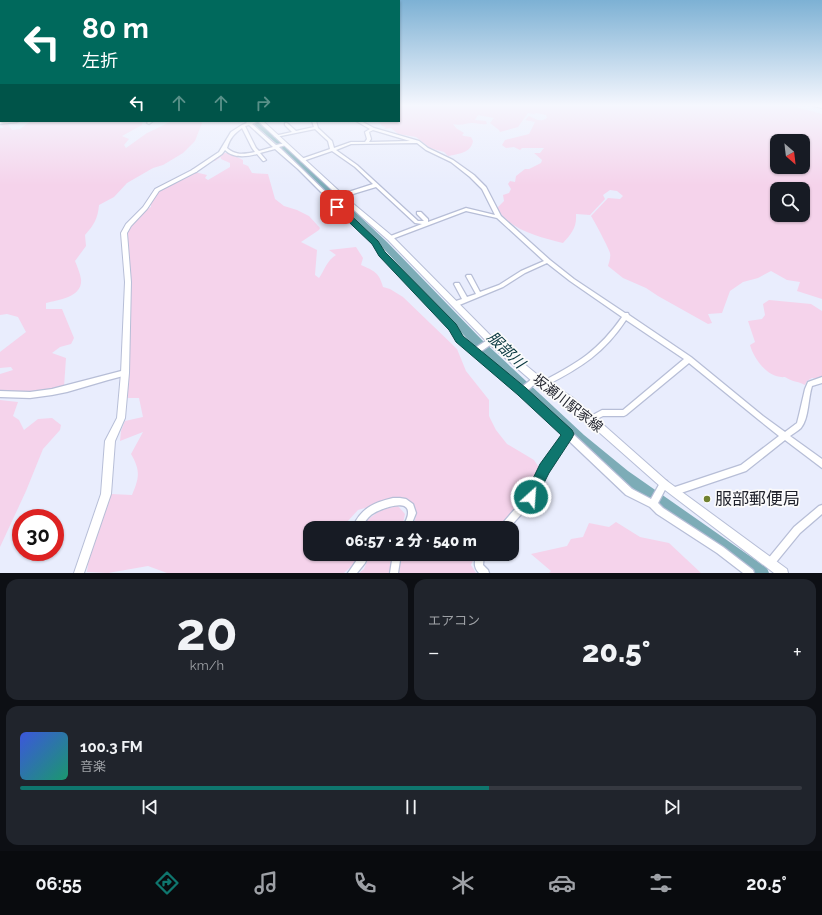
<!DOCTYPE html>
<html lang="ja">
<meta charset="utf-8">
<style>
:root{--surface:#171b24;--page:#20242c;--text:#f1f3f6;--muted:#9ea1a6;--line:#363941;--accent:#0f766e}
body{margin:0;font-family:Raleway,"Noto Sans JP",sans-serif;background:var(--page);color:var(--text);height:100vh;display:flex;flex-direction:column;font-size:15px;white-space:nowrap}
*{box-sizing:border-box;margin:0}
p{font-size:13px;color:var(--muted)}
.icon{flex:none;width:22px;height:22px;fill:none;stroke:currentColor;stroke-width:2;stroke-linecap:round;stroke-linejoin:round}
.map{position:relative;height:573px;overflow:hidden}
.drawer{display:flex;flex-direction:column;gap:6px;padding:6px;background:#0d0f14;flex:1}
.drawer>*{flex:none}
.guide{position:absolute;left:0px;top:0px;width:400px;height:122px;box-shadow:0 1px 3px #0004;background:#00695c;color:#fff;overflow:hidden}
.needle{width:26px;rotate:152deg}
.tools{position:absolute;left:770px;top:134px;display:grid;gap:8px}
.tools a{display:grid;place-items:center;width:40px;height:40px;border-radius:8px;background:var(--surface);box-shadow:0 1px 3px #0004;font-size:20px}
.speed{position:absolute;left:12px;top:509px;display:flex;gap:8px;font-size:20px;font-weight:700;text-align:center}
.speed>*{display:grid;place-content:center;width:52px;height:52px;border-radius:50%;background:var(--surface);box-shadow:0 1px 3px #0004;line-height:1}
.speed .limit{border:6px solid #d22;background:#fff;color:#111}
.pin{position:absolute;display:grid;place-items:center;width:34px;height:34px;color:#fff;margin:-17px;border-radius:8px;box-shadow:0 2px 6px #0006}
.me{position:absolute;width:44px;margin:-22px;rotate:26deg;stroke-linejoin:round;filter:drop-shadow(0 0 3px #0008)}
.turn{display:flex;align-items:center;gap:14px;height:84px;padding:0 16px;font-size:18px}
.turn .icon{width:52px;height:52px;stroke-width:2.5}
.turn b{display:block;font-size:28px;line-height:34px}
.lanes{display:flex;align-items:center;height:38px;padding:0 16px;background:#0003;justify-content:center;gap:20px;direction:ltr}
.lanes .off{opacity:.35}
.big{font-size:30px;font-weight:800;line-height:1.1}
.drawer .tile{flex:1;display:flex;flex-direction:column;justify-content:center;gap:6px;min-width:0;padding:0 14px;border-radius:12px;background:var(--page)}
.drawer .dial{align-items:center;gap:0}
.dial b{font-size:52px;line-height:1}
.song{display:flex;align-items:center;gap:12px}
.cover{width:48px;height:48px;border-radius:6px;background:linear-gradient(135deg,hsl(230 70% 55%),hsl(160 70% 35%))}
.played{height:4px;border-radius:2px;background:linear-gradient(90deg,var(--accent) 60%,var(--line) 60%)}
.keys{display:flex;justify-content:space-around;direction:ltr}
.heat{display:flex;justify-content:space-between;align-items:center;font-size:22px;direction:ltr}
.drawer .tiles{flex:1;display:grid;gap:6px;grid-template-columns:1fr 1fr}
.tile:last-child{grid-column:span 2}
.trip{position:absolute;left:303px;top:521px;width:216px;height:40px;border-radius:12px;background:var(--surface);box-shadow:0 1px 3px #0004;font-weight:800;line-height:40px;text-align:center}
.tab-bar{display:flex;height:64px;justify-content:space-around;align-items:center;background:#090b0e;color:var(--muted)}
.tab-bar .icon{width:28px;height:28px}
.tab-bar .active{color:var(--accent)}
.tab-bar b{font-size:18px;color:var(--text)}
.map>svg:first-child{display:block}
.green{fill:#f5d3eb;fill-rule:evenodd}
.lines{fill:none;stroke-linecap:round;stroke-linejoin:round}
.river{fill:#7dacb7;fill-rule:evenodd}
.street-casing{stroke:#b7bed7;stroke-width:2.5}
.secondary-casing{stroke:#b7bed7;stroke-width:2}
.street{fill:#fff;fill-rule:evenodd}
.secondary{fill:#fff;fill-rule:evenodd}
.route{fill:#0f766e;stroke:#0a4d48}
.poi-dot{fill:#708130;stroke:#fbfbfb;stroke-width:1.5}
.labels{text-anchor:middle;stroke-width:3.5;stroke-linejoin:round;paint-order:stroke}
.street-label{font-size:14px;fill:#1f212b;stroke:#fbfbfb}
.water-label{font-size:15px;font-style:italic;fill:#05353d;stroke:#fbfbfb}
.near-poi-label{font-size:17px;fill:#1f212b;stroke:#fbfbfb;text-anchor:start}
</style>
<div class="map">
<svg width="822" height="573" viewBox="0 0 822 573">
<rect width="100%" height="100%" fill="#e9edfd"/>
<!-- green -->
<g class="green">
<path d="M399,105H789L822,114V299L797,291L800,282L787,280L771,271L758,278L743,282L730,291L722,313L708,314L712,323L708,324L658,296L646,288L623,278L608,266C609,262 611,257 610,253C610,251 594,220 591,216L608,198L620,199L623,196L617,191L610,190L603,195L605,199L590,215L576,214C577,228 571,234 563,243C539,237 509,230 497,208L504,201L503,195L509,193L511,189L508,184L510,181L515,182L516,176L525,169H529L541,163L542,160L534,153H540L544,148H522L520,150L514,147L506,148L502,145L505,140L529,134L535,122L525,120L529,116C536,119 540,123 547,118L546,115L536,113L534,114L528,113L518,127L500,132L499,130L490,123L494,118L478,115L475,120L486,121L487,124C482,125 478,123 473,123C465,123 462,126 453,124L456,128L464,133L462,135L464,136L471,137L473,141C471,153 458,154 448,156L444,152L430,148L416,137L398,134L391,128L384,129L386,127L382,126L378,121H399ZM777,141H803V167H777ZM777,189H803V215H777Z"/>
<path d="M31,121H143L142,125L122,136L129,139L124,145L126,148L147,133L170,122L201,121L202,123L195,141L183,153L163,165L153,168L127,183L114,197L99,205C98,218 94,225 85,235L86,246L75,261C77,266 80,273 81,279C83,297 59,300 46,303V309H62L74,338L71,344L60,347L52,353L66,358L64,387L0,396V374L13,370L11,367L0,368V352L26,332L18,317L7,314L0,315V128H4L0,124L7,123L12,130L20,129Z"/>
<path d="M223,153H229L243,160V164L248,166L252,173L268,174L275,199L284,206L297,210L309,216L320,228L319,230L301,242L317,250L315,275L319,278C324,271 327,260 336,255L329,250L356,247L363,258L361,265C374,271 379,272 383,287L390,289L403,297L457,349L466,371L489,400V416L496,430L507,444L534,460L540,469L525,498L500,528H412C419,513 417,506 402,497L358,510L346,523L347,528H310V554H361L360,558L344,573H167L148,566L108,573L87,572L89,557L111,494L132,495C139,478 141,471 131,454L143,432L120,441L121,431L125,421L143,417L139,398H126L131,283L127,263V234L128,228L144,210L151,207V204L157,192L195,172L207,175L205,178L208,180L230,167V163L221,159V157L215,161L212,160Z"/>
<path d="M769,300L811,304L822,311V379L812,378L807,381L805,385C798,381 792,382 785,377C768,379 754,359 750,345L755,342L748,321L762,319L765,315L763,304Z"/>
<path d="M0,400L18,402L13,416L19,420L24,430L38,419L52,418L61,425L60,430L43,449L26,491L0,547Z"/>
<path d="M398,506L405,514L402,528H363L362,526C372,514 383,508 398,506Z"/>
<path d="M616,522L640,537L669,543L701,573H549L551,571L531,554L567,546L571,539L583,537L589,523L609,527Z"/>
<path d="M370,554H395L390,573H359L364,569Z"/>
<path d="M401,554H476L471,565L476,573H398Z"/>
</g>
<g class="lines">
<!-- river -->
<path class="river" d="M250,121H257L281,142L387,242L482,340L584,435L628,471L767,568L769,573H750L620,479L576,443L474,346L381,246L277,144Z"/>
<defs>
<g id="street">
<rect x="0" y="109" width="1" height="2"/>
<path d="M7,121H19L17,122L0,124V122Z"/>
<path d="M149,121H153L149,124L147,123Z"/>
<path d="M245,121H249L250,122L258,121L252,124L276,145L286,143V145L279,147L300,167L377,242L384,253L455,325L462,337L475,348L489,339L491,338L493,339L494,341L493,343L480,352L522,387L534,377L536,376L538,377L539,379L538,381L527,391L632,489L651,499L661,481L664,480L667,481L668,484L658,503L663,508L723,547L753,570L754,573H743L717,553L657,514L650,507L626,495L568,440L547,471L534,500L509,528H500L501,525L528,494L541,465L563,435L520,393L474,355L472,354L471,352L458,341L451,329L380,255L373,244L298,169L275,149L260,153L266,160L264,161H263L257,154C246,157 233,158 225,150L222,154L196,172H192V170L219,152L231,132L242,125L247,123ZM249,125L273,147L259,151L256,148L245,126ZM242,128L252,148L255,152C244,154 236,156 227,148C230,138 234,134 242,128Z"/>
<path d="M312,121H316L318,128L332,141L334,148L351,142H365L367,139L365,132L370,129L356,121H361L374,128L419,141L428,148L453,160L474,175L486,187L501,216L550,260L574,279L625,313H628L629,315L691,357L763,416L785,432L797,423L799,415L805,389L808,382L822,377V383L812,386C808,398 809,418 801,428C798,431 794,433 790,436L822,459V468L785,440L746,471L675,495L672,494L671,491L672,488L741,465L779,436L759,420L689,363L626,415L624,416H603L591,422L589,421L588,419L589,417L602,410H623L684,359L626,320C604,353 582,367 547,385L545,386L543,385L542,383L543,381C578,363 599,350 622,317L570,281L547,263L525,273L503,287L457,306H453L452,304L453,302L462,299L454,284L455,283H459L467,297L476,294L466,276L467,275H471L480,292L499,285L521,271L544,261L497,218L466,211L392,239H388V237L422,224L415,223L376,187L343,197H339V195L373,184L355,167L332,151L303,161H301V159L330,149L328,141L315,129L276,137L274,136L292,132L285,125V123H287L296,131L314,127ZM373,130L410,141L369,142L371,139L369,132ZM417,143L426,150L451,162L470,177L482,189L495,215L466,208L428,222V219L421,212H417V214L424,221H418L357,165L336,150L351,144Z"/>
<path d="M125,370L127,371L128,373L127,375L108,380L67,392L52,395L30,398L0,397V391L30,392L52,389Z"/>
<path d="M393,498H400L406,499L413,504L416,513L410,528H402C404,524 408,518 408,513C409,497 377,510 371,515C367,518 365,522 363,525L364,528H355L354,525C361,508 376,502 393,498Z"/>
<path d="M822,505V514L800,533L773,566L770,567L767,566L766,563L767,560L794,527L819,506Z"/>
<path d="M361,554H369L365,563L357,573H348Z"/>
<path d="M393,554H401L398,573H390Z"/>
<path d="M476,554H484L483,565L488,570L489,573H479C473,567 475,561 476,554Z"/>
</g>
<g id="secondary">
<path d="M813,105L822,106V108L813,106Z"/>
<path d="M258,121H263L350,201L392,236L494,339L539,376L572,397L667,481L787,569L788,573H774L661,487L566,403L533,382L488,343L388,240L346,203Z"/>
<path d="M194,169L197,171L196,172L159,191L147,209L131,226L127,233L131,282L129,373L125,418L115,441L111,494L84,573H74L101,494L105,441L117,418L121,373L125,282L121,233L126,224L143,207L155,189Z"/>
</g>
</defs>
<!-- street casing -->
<use href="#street" class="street-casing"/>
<!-- secondary casing -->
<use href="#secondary" class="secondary-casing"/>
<!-- street -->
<use href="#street" class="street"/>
<!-- secondary -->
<use href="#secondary" class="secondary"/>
</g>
<!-- sky -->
<linearGradient id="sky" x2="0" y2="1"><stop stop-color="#7db1d4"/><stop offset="0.57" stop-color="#f5f7fe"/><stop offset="1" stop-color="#f5f7fe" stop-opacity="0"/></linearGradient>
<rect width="822" height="185" fill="url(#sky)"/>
<!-- route -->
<path class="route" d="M335,205H340L378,241L385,252L456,324L463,336L526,388L572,430L574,434L572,438L549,473L535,501L531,503L526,501L524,497L540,464L561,435L518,395L456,342L449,330L379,256L372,244L335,209Z"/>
<!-- markers -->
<circle class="poi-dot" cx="707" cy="499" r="4"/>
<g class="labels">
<!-- street labels -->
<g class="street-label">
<text transform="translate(568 403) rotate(38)" y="5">坂瀬川駅家線</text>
</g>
<!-- water labels -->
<g class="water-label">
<text transform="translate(506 350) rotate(44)" y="5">服部川</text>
</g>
<!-- near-poi labels -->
<g class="near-poi-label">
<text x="715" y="505">服部郵便局</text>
</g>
</g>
</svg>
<div class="tools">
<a><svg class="needle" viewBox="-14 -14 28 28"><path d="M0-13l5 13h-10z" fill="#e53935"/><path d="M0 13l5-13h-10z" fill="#9ea1a6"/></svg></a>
<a><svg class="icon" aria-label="search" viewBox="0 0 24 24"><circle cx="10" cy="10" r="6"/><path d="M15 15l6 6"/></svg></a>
</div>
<div class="speed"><div class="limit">30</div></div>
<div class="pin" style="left:337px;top:207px;background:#d93025"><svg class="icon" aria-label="arrive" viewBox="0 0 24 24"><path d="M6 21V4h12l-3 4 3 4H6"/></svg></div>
<svg class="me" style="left:531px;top:497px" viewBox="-20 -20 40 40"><circle r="17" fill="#0f766e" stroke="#fff" stroke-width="3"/><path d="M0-11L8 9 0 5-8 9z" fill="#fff"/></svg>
<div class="trip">06:57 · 2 分 · 540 m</div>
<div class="guide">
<div class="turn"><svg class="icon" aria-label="left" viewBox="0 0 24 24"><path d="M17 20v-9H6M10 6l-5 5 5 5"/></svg><div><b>80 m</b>左折</div></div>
<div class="lanes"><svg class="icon" aria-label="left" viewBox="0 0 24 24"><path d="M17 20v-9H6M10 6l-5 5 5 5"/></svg><svg class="icon off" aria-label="ahead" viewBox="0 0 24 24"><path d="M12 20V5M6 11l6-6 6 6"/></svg><svg class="icon off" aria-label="ahead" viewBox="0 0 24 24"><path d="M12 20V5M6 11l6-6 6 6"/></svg><svg class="icon off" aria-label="right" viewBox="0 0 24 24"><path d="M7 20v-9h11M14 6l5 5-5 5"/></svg></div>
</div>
</div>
<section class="drawer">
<div class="tiles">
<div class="tile dial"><b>20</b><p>km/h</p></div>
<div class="tile"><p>エアコン</p>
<div class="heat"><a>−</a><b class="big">20.5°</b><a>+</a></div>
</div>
<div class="tile">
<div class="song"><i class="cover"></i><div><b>100.3 FM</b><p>音楽</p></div></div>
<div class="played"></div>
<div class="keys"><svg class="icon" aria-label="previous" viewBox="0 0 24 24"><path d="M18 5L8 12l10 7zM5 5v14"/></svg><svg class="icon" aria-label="pause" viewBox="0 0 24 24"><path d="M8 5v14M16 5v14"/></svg><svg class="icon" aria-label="next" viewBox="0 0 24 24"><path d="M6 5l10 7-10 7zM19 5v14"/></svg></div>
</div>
</div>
</section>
<nav class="tab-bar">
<b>06:55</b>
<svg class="icon active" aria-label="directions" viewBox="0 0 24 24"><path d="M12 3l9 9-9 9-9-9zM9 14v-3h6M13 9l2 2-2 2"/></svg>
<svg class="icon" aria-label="music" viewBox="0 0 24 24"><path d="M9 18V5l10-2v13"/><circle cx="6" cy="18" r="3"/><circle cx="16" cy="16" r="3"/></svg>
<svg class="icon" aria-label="phone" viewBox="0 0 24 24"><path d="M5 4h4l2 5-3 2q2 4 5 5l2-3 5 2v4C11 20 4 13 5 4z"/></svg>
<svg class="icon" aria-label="climate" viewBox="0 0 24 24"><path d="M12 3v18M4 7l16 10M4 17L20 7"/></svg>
<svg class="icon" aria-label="car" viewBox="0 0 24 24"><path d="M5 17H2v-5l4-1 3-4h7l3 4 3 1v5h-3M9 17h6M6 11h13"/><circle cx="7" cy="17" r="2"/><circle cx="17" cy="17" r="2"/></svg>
<svg class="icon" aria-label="filters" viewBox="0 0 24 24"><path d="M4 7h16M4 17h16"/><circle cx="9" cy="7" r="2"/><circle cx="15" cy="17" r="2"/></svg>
<b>20.5°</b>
</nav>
